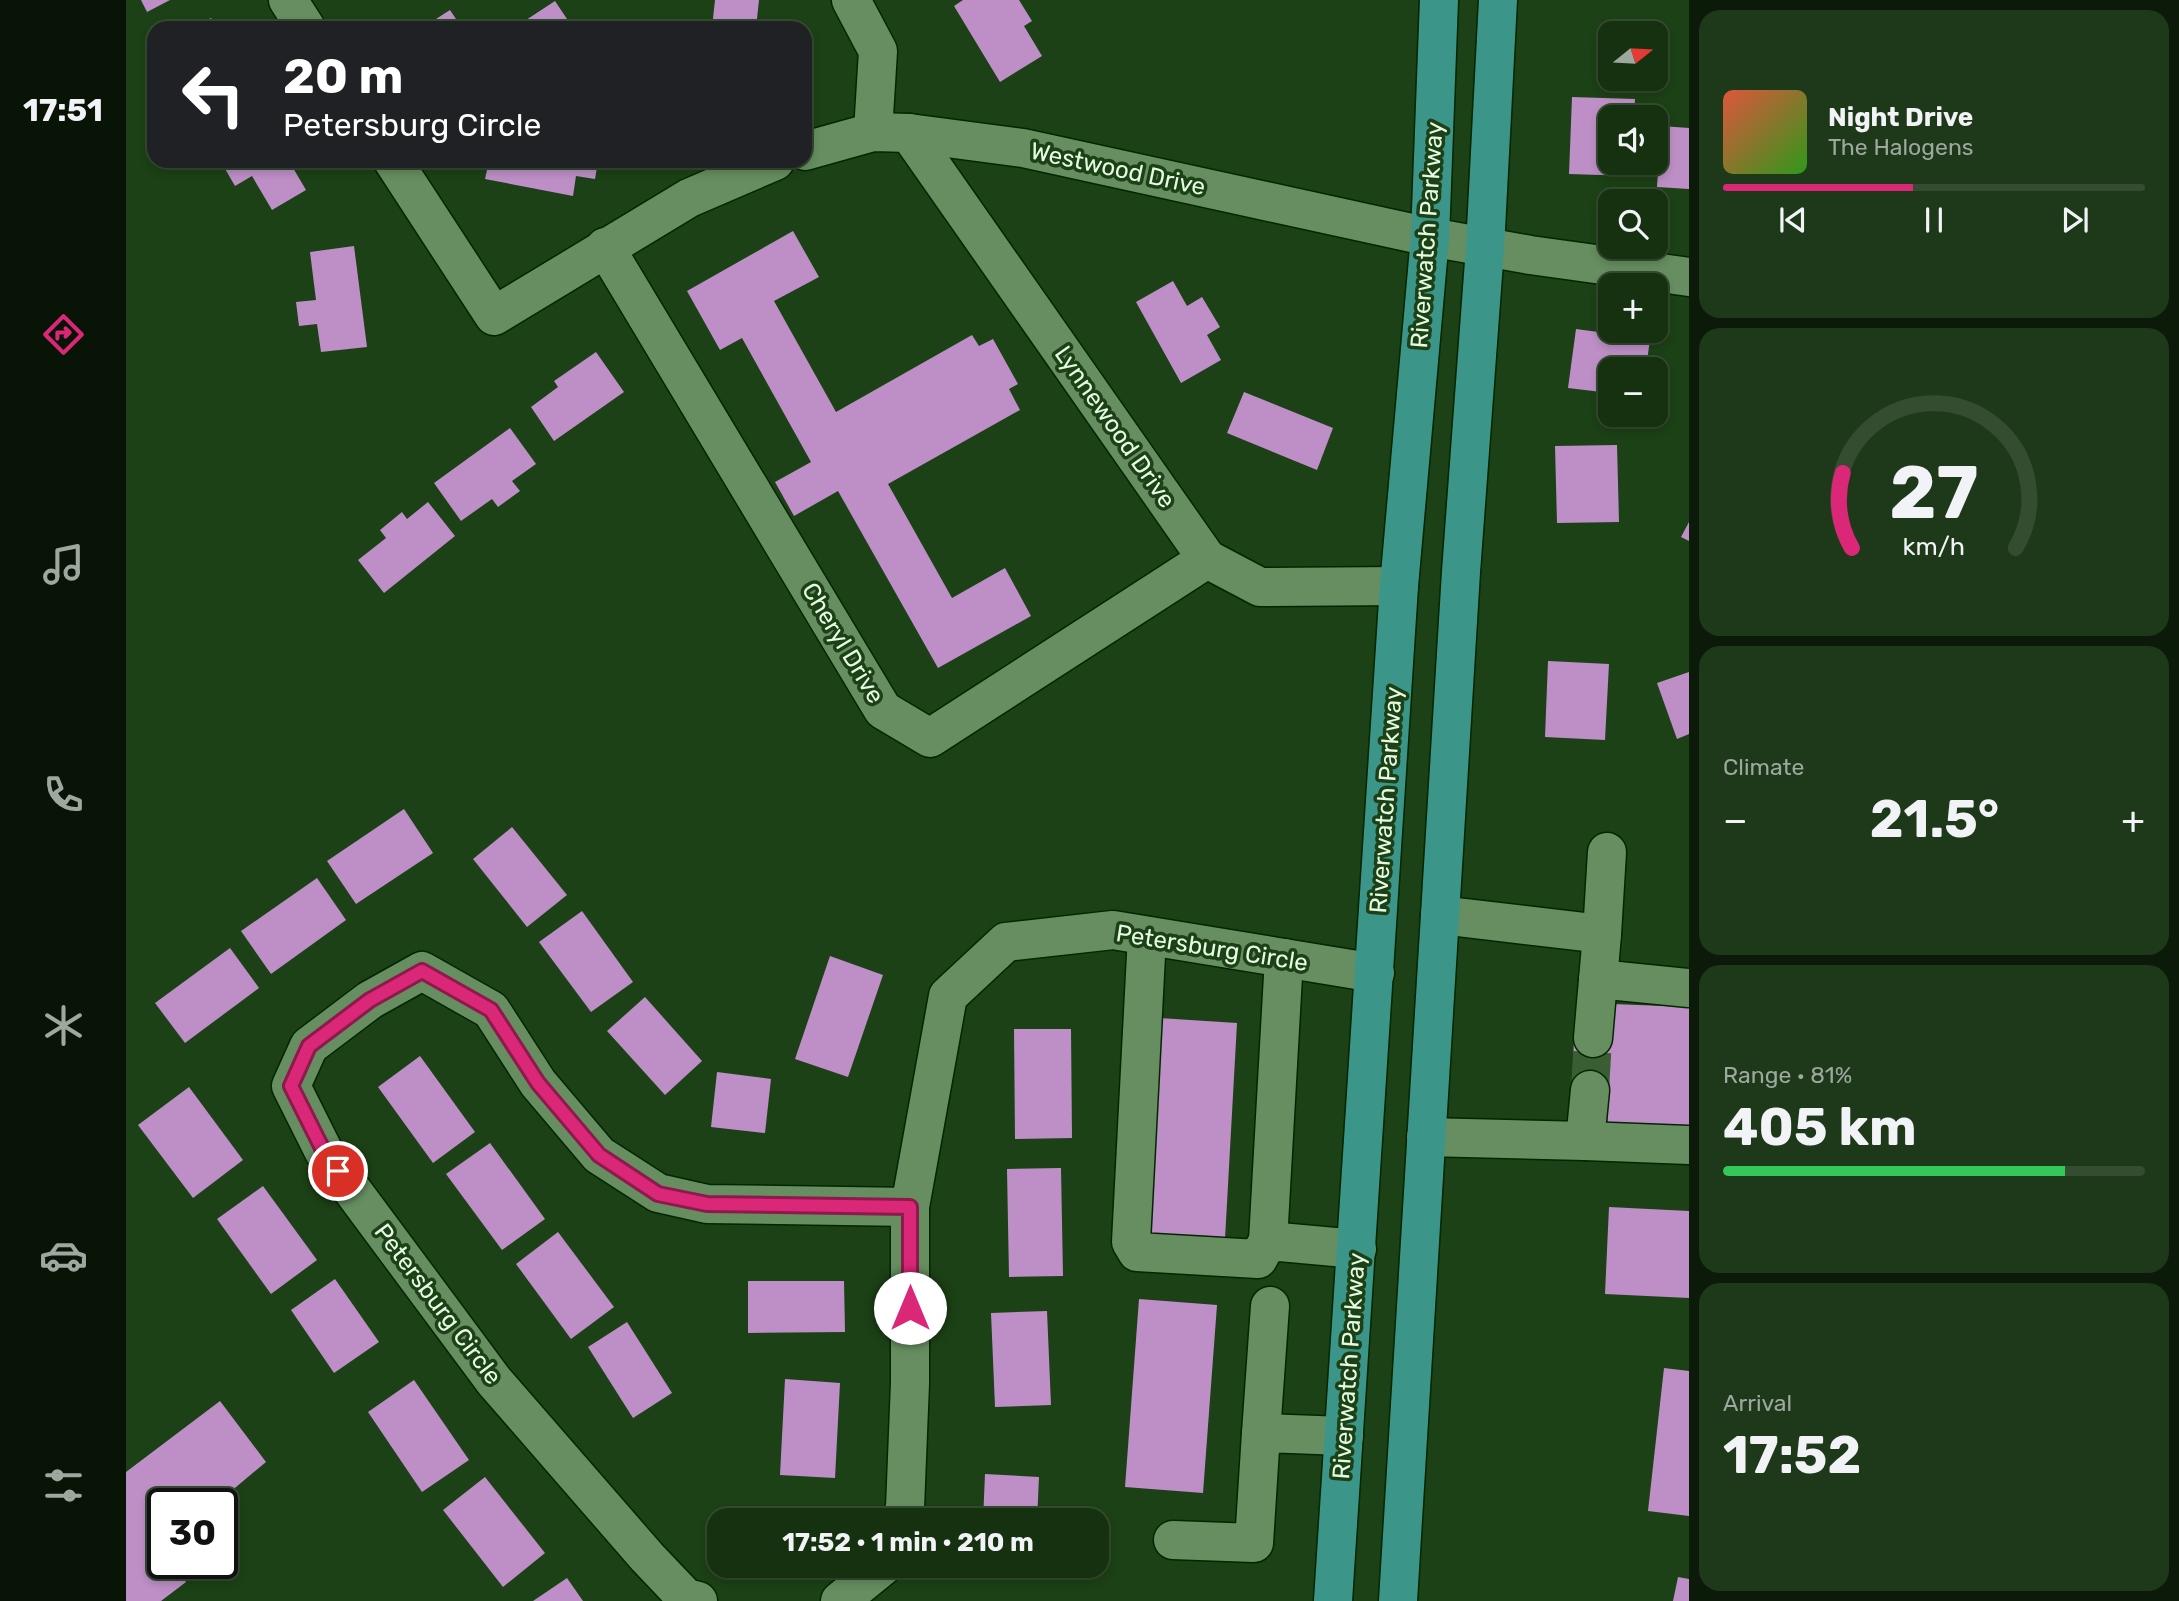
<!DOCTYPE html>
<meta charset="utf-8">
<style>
:root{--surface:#153110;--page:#1e3919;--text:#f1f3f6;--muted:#9da99f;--line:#344c30;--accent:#db2777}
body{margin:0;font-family:Rubik,sans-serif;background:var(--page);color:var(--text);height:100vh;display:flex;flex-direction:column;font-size:26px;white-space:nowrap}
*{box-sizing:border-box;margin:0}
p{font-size:23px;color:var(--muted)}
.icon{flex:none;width:38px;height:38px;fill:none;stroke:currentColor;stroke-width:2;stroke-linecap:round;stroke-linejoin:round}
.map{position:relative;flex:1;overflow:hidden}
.panel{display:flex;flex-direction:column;gap:10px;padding:10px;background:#0c1b09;width:490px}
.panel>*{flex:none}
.guide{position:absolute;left:21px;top:21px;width:665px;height:147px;border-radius:21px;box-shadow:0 4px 10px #0003,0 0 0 2px var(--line);background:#202124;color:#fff;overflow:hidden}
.needle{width:46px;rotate:72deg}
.tools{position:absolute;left:1472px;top:21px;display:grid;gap:14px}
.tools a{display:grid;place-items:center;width:70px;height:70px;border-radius:14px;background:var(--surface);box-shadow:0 4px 10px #0003,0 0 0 2px var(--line);font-size:35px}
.speed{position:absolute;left:21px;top:1488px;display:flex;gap:14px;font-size:35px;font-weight:700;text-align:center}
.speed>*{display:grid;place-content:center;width:91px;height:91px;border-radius:50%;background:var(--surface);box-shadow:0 4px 10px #0003,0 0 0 2px var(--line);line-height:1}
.speed .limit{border:4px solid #111;border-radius:10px;background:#fff;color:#111}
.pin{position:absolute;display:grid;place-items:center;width:60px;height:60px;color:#fff;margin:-30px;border:4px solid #fff;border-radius:50%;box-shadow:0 2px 7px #0007}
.me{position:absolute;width:77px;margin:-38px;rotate:0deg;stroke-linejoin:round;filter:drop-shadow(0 0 5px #0008)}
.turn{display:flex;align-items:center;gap:24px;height:147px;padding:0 21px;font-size:32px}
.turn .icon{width:91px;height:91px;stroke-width:2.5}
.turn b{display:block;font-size:49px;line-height:60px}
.big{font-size:52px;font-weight:700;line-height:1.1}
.panel .tile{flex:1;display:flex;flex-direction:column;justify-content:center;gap:10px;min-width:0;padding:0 24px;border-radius:21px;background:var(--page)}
.panel .dial{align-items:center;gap:0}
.dial svg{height:182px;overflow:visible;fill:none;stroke:var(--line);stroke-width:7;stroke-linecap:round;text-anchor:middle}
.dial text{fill:var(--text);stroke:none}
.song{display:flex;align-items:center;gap:21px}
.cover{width:84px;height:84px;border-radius:10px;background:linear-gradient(135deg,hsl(10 70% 55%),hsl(110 70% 35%))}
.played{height:7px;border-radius:4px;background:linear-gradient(90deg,var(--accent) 45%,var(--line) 45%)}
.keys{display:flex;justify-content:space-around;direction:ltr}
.heat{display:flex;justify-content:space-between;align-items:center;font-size:38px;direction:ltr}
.charge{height:10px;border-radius:5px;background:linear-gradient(90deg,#34c759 81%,var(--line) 0)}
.trip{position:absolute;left:581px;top:1508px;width:402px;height:70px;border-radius:21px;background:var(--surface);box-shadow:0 4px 10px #0003,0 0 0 2px var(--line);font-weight:700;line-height:70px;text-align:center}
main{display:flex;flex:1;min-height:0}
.dock{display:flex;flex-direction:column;width:126px;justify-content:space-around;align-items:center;background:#081406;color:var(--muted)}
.dock .icon{width:49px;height:49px}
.dock .on{color:var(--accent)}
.dock b{font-size:32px;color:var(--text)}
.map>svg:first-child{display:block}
.building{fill:#bd8fc6}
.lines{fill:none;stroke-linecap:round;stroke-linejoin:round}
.minor-tunnel{stroke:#3a5d34;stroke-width:38;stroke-dasharray:38 19;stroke-linecap:butt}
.minor-casing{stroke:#022700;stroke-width:41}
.major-casing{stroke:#022700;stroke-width:41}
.minor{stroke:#668e60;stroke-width:38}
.major{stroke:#3b9689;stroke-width:38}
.route-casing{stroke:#8e194d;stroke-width:18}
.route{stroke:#db2777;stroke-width:12}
.labels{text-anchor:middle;stroke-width:7;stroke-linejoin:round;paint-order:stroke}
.street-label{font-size:24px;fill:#e5fbe1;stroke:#1c4116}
</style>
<main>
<nav class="dock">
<b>17:51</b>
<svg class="icon on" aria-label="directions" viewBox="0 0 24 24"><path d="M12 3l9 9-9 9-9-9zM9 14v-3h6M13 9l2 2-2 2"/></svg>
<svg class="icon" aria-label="music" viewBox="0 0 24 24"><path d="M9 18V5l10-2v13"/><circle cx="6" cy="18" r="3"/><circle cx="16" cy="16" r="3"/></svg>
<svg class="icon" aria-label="phone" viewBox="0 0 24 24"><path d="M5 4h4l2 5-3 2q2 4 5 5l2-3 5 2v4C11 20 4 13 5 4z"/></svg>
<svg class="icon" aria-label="climate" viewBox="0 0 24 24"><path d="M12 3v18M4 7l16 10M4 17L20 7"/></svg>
<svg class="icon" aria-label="car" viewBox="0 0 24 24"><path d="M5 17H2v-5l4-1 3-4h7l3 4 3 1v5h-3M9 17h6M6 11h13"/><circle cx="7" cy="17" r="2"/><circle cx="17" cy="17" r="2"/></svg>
<svg class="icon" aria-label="filters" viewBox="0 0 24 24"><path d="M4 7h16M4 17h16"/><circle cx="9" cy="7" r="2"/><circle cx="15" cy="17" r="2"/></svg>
</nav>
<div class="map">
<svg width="1563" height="1601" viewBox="0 0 1563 1601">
<rect width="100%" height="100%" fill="#1c4116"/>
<!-- building -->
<g class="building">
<path d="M15,0H44L21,12Z"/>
<path d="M589,0H633L630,28H586Z"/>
<path d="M837,0H893L906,21L898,26L916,56L874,82L828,6Z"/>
<path d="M429,1L447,28H405L400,20Z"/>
<path d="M324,10L336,28H296Z"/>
<path d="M85,18L92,28H69Z"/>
<path d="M1446,97L1509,99L1508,117H1484V163H1507L1506,176L1443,174Z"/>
<path d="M1535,126L1563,128V189L1531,187Z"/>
<path d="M108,161H163L180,190L146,210L126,176L109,186L98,167Z"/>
<path d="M363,161H472L469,179L450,176L447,196L359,179Z"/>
<path d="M667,231L693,277L648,301L710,412L846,335L853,346L867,339L892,384L883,389L894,410L762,484L826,598L879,568L905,616L812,668L712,491L668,516L649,482L685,462L616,338L594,350L561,291Z"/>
<path d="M228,246L241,347L195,352L191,324L173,326L170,302L190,300L184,252Z"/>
<path d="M1047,281L1061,306L1076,297L1094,327L1081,335L1095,360L1055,383L1010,302Z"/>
<path d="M1450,329L1524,339L1520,369H1484V393L1442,388Z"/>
<path d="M470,352L498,392L428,441L405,407L432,387L428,381Z"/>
<path d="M1118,392L1207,428L1191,470L1101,433Z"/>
<path d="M384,428L410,464L386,481L394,491L372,507L366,499L335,521L308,483Z"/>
<path d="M1491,445L1493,522L1431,523L1429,446Z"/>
<path d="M302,502L329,536L258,593L232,560L260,538L254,530L276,512L281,519Z"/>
<path d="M1563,522V541L1555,537Z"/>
<path d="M1422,661L1483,664L1479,740L1419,737Z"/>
<path d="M1563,672V734L1551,739L1531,683Z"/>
<path d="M278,809L307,853L230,904L201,861Z"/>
<path d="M386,827L441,895L401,927L347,859Z"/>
<path d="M191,878L220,920L145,974L115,931Z"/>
<path d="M456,911L507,982L465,1012L413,942Z"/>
<path d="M104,948L133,988L59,1043L29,1003Z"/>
<path d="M704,956L757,975L722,1077L669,1059Z"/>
<path d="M519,997L576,1061L539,1095L481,1031Z"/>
<path d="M1487,1004L1563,1007V1135L1481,1132L1482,1091L1446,1090L1448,1038L1486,1039Z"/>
<path d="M1033,1018L1111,1023L1099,1239L1022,1235Z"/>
<path d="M888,1029H945L946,1138L889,1139Z"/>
<path d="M294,1056L349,1132L307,1163L252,1087Z"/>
<path d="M591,1072L645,1079L639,1133L585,1127Z"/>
<path d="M63,1087L117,1160L67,1198L12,1125Z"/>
<path d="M364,1143L419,1219L376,1250L320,1174Z"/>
<path d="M935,1168L937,1276L883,1277L881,1169Z"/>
<path d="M137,1186L191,1260L145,1294L91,1219Z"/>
<path d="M1483,1207L1563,1211V1298L1479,1294Z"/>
<path d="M432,1232L488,1307L445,1339L390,1264Z"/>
<path d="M209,1279L253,1342L208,1373L165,1310Z"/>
<path d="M622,1281H718L719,1332L622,1333Z"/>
<path d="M1013,1299L1091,1305L1077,1493L999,1487Z"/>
<path d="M921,1311L925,1405L869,1407L865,1313Z"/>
<path d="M501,1322L546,1393L507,1418L462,1347Z"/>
<path d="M1538,1368L1563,1371V1516L1522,1511Z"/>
<path d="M659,1379L714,1383L709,1478L654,1475Z"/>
<path d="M288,1380L343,1460L296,1492L242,1412Z"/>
<path d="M94,1401L140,1462L91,1503H37V1563H45L60,1582L35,1601H0V1472Z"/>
<path d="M859,1474L913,1477L911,1521H857Z"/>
<path d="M359,1477L419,1553L377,1587L317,1510Z"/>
<path d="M1552,1577L1563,1579V1601H1547Z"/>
<path d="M441,1578L457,1601H407Z"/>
</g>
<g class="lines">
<!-- minor-tunnel -->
<path class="minor-tunnel" d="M1464,1090L1467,1038"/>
<defs>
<g id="minor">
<path d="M162,0L180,28"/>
<path d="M725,0L752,51L747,132"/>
<path d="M783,133L1081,559L1134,587L1273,586"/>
<path d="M679,151L747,132L783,133L897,148L1304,237L1404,255L1563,277"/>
<path d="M267,161L368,316L563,198L649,161"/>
<path d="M479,247L757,710L804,738L1081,559"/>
<path d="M1314,915L1476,934L1467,1038"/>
<path d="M1476,934L1481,852"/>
<path d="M1021,936L1005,1242L1011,1252L1132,1259L1142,1241L1231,1249"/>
<path d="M1472,979L1563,988"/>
<path d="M1300,1137L1459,1141L1464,1090"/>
<path d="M1459,1141L1563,1145"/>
<path d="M784,1207L822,996L880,942L987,930L1249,973"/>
<path d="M1142,1241L1158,958"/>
<path d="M1135,1433L1144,1306"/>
<path d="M1047,1540L1128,1543L1135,1433L1218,1436"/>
<path d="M572,1601L560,1598L521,1557L368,1381L198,1152L165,1086L183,1046L244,1000L296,971L365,1010L412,1083L473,1155L532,1193L581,1204L784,1207V1383L779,1508L774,1521"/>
<path d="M714,1601L757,1566"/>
</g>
<g id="major">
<path d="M1207,1601L1273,586L1304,237L1313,0"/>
<path d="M1272,1601L1335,572L1359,248L1372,0"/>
</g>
</defs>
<!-- minor casing -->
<use href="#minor" class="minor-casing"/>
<!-- major casing -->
<use href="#major" class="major-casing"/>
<!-- minor -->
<use href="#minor" class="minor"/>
<!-- major -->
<use href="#major" class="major"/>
</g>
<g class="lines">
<defs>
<path id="route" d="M212,1171L198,1152L165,1086L183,1046L244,1000L296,971L365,1010L412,1083L473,1155L532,1194L581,1204L784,1207V1308"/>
</defs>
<!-- route casing -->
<use href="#route" class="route-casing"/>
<!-- route -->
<use href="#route" class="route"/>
</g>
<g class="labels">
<!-- street labels -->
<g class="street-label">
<text transform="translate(992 169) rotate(12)" y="8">Westwood Drive</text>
<text transform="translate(1301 235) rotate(-86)" y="8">Riverwatch Parkway</text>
<text transform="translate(989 427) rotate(55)" y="8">Lynnewood Drive</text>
<text transform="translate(717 643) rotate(59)" y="8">Cheryl Drive</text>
<text transform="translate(1260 800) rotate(-86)" y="8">Riverwatch Parkway</text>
<text transform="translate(1086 948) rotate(9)" y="8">Petersburg Circle</text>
<text transform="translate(312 1304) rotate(53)" y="8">Petersburg Circle</text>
<text transform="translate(1223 1366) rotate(-86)" y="8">Riverwatch Parkway</text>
</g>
</g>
</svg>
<div class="tools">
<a><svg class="needle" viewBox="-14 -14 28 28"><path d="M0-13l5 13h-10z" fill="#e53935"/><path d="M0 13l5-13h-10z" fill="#9da99f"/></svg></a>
<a><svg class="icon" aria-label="sound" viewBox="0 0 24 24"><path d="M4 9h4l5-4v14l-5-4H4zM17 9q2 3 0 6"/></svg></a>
<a><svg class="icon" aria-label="search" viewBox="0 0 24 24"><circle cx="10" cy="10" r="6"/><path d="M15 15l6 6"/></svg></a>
<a>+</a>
<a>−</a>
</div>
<div class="speed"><div class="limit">30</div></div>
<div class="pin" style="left:212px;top:1171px;background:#d93025"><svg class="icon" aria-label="arrive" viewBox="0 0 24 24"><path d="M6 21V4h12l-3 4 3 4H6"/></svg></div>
<svg class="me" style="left:784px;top:1308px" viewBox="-20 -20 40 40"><circle r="19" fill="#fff"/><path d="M0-13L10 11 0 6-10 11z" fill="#db2777"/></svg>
<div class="trip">17:52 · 1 min · 210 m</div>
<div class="guide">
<div class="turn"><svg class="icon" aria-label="left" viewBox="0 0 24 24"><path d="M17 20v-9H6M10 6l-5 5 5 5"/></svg><div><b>20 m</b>Petersburg Circle</div></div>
</div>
</div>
<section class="panel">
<div class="tile">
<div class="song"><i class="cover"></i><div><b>Night Drive</b><p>The Halogens</p></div></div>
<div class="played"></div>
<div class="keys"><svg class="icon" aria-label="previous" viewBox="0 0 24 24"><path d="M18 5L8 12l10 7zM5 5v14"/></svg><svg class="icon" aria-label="pause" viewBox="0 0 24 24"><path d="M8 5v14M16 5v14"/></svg><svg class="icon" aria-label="next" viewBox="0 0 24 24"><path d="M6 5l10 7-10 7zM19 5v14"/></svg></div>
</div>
<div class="tile dial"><svg viewBox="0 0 100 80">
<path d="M14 69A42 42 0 1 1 86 69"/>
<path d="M14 69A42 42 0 0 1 10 36" stroke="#db2777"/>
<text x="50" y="56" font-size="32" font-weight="700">27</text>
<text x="50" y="72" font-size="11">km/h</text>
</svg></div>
<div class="tile"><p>Climate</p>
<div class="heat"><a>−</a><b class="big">21.5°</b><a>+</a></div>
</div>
<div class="tile"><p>Range · 81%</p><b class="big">405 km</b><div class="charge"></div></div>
<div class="tile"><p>Arrival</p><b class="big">17:52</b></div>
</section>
</main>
